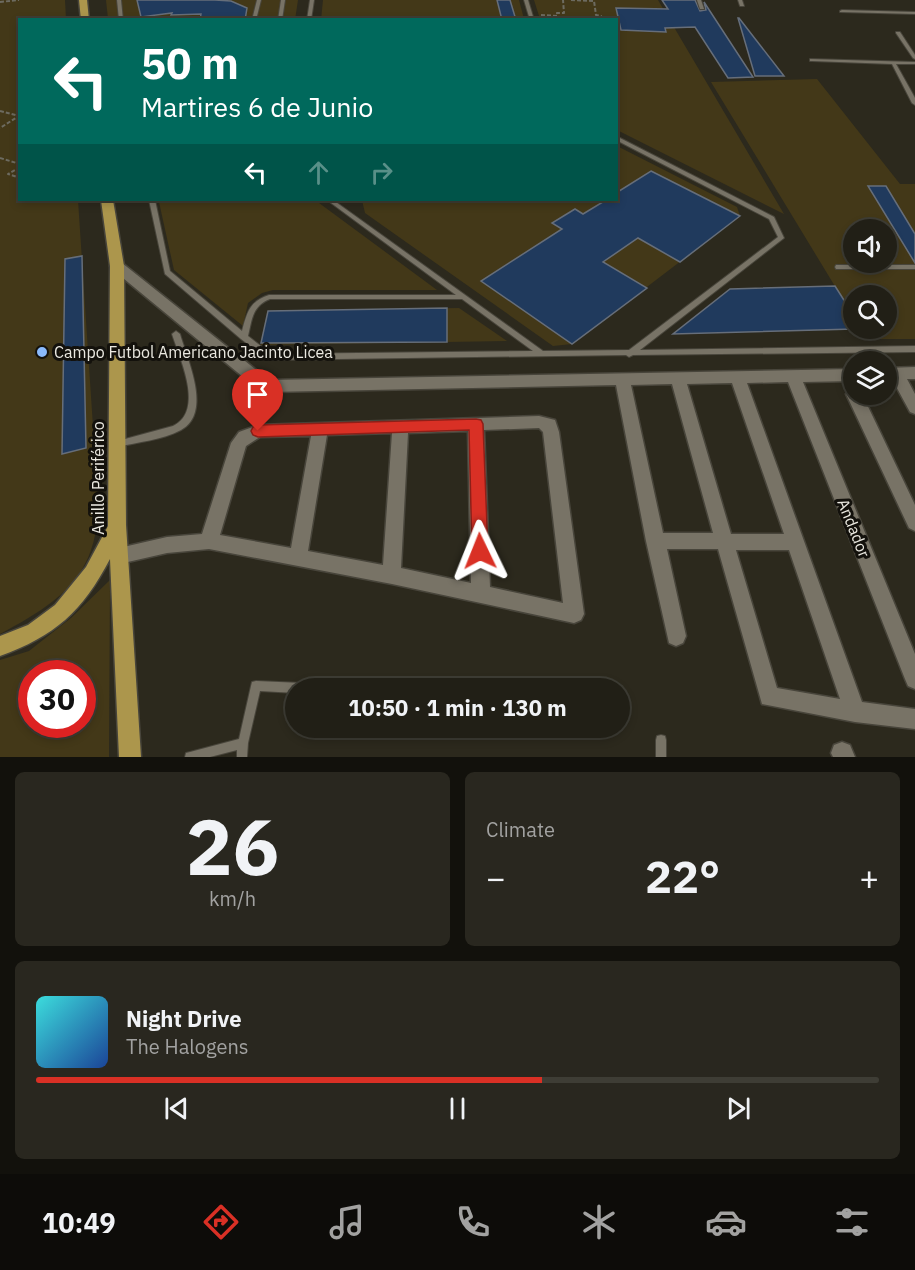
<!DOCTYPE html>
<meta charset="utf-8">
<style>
:root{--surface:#211f16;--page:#29271f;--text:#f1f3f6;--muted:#a2a2a1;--line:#3e3d35;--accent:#d93025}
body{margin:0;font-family:"IBM Plex Sans",sans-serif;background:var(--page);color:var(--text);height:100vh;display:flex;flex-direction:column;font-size:22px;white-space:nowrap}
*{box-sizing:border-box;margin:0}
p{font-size:20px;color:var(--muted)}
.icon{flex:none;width:33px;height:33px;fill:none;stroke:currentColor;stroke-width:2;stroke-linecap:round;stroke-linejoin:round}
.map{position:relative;height:757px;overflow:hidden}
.side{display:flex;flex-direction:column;gap:15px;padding:15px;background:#12110c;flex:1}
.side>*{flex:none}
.hud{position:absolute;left:18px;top:18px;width:600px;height:183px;border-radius:0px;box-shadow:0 3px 9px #0003,0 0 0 2px var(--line);background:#00695c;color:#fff;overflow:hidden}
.fabs{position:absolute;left:843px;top:219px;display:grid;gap:12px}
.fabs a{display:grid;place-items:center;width:54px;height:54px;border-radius:50%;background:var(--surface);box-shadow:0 3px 9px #0003,0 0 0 2px var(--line);font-size:30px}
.speed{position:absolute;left:18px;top:660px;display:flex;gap:12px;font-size:30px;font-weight:700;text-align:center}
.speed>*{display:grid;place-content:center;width:78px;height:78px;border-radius:50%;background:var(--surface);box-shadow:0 3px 9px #0003,0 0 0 2px var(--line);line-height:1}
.speed .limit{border:9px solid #d22;background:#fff;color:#111}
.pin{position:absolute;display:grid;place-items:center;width:51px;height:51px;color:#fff;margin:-62px -26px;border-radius:50% 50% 50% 0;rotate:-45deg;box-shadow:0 0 6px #0007}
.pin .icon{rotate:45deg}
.me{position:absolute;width:66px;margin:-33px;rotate:358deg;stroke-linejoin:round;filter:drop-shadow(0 0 4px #0008)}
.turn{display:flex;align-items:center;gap:21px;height:126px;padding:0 24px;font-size:27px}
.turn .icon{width:78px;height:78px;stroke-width:2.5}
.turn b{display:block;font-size:42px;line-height:51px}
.lanes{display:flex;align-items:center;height:57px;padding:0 24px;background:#0003;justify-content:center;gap:30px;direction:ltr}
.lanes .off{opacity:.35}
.big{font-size:45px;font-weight:800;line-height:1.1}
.side .tile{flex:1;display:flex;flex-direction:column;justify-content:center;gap:9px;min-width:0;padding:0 21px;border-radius:9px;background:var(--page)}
.side .dial{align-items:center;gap:0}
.dial b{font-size:78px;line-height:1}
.song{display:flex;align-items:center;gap:18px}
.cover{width:72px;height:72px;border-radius:9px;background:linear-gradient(135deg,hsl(180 70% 55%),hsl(220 70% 35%))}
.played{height:6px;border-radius:3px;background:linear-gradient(90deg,var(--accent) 60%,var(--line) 60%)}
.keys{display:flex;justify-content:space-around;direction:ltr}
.heat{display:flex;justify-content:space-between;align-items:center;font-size:33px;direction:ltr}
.side .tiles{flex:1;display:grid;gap:15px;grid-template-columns:1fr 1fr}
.tile:last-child{grid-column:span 2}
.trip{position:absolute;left:285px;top:678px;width:345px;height:60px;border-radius:30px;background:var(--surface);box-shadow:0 3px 9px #0003,0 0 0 2px var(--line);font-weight:800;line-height:60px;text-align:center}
.dock{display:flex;height:96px;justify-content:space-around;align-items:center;background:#0d0c09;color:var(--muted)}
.dock .icon{width:42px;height:42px}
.dock .selected{color:var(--accent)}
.dock b{font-size:27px;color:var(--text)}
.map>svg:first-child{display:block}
.green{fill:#433818;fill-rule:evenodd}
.building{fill:#203a5d;stroke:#666e7a;stroke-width:1.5}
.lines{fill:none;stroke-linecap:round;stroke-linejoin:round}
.lane-casing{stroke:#48453b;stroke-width:2}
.street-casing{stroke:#48453b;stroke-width:3}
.primary-casing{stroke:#48453b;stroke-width:3}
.path{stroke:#6d6b60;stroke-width:2;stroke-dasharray:4 2;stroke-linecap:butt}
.lane{fill:#787366;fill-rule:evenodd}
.street{fill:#787366;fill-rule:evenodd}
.primary{fill:#ac964c;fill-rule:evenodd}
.route{fill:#d93025;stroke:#8d1f18;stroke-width:1.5}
.poi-dot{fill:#8abafc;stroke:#13110c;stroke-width:2}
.labels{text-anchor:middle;stroke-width:6;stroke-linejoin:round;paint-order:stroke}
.poi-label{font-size:16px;fill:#ebe9e1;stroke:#13110c;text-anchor:start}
.street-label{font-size:16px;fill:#ebe9e1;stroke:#13110c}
</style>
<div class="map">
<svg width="915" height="757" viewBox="0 0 915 757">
<rect width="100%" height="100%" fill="#2c291d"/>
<!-- green -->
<g class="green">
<path d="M0,0H65L66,19L20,20V200H78L99,517C96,528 95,539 91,550C77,592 37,614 0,634Z"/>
<path d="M106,0H298L295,20L108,19Z"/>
<path d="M323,0H519L524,19L321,20Z"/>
<path d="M534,0H658L784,214L617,130L616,20L540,19Z"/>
<path d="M817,79L900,184H915V339H869L861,329L886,328V296H854L853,316L711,82ZM854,230H886V262H854Z"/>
<path d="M617,146L737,207L740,216L572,344L553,346L365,213L362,200H616Z"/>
<path d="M209,200H315L437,290H273L262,293L248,303L243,326L174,270L159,202Z"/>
<path d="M459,308L507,341L261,345L268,311Z"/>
<path d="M110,580L109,757H0V660L29,651L71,618ZM32,674H82V724H32Z"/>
</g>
<!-- building -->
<g class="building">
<path d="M137,0H215L231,1L247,8L245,20H200L201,14L171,15L172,13L141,17Z"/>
<path d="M497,0H510L516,20H502Z"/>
<path d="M662,0H695L700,11L706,10L704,2L753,77L728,78L695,27L665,28L666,32L621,30L616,8L668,9Z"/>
<path d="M738,18H739L784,76H755Z"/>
<path d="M651,171L740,216L680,262L638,238L603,262L647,288L572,344L481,281L562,229L552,223L575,209L583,214L606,200H616V193Z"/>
<path d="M868,186H886L915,234V263Z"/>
<path d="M82,256L86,448L62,454L65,259Z"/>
<path d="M835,286L854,316V329L673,334L730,289Z"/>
<path d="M447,308V342L261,343L268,311Z"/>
</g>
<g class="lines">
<defs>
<g id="lane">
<path d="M117,0H121L123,20H119Z"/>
<path d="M257,0H261L256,20H252Z"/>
<path d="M281,0H285L282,20H278Z"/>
<path d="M310,0H314L311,20H307Z"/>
<path d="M524,0H528L534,20H530Z"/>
<path d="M697,0H701L704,9H700Z"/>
<path d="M738,0H742L744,6H740Z"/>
<path d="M842,10L915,12V14L840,12V11Z"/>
<path d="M896,32H900L915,55V59L913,58L896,33Z"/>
<path d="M810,59L915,62V64H896L915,98V105L912,103L892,64L812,61H810Z"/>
<path d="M616,136L774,217L784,238L640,350L915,346V352L633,355L629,357L626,355L269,360L241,339L165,274L149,200H155L170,271L242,331C247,312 250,301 269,295H456L327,200H333L543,351L629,350L778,237L769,219L616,140ZM270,299H462L533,351L271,354L248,336C252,320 252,306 270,299Z"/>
<path d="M836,265H915V269H836L835,267Z"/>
<path d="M176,331L180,334C187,359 213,413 181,430C162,440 138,442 117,447L114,446L113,444L114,442L173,426C205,411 180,359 172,334Z"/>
<path d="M256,681L302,683L306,684L307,688H296V693L260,691L248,743L247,757H237V750L210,757H185L186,753L190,752L239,739L251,686L252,682Z"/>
<path d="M661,735L665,736L666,740V757H656V740L657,736Z"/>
</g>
<g id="street">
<path d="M117,262L122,263L269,380L854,369V381L803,382L915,654V689L908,686L905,679L788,382L747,383L862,702L915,709V729L855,722L762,704L718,549H667L686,636L683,643L676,646L669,643L646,541L616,385L268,392L254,386L112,269L110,266ZM732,383L784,534H731L687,384ZM672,384L713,533H663L631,385ZM736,550H789L840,699L777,688Z"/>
<path d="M915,367V379H907L915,394V414L910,412L892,379L886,380V368Z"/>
<path d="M854,388V394H862L915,505V531L909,528L846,394L849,390Z"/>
<path d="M539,416L555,420L559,432L584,614L581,620L574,623L392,584L209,549L167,553L119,564L113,562L110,556L113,550L119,548L167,537L202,534L231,443L239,432L258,425ZM539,428L543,432L563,603L490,587L484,430ZM468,431L471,583L401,568L408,433ZM392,433L383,565L308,551L327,435ZM311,436L291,548L220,535L246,446L260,437Z"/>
<path d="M842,742L850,745L855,757H833L831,753L834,745Z"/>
</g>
<g id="primary">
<path d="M79,0H87L89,20H81Z"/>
<path d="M101,200H113L124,266L126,525L141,757H119L110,559C82,612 55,636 0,656V636L28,625L55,605L86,567L108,526L110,266Z"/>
</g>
</defs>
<!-- lane casing -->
<use href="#lane" class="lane-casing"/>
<!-- street casing -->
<use href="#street" class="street-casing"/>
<!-- primary casing -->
<use href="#primary" class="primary-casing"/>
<!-- path -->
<g class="path">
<path d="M571,0L594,1L596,15L601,16L602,20"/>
<path d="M0,2L19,0"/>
<path d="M541,15L558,16"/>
<path d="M558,20L557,13H564L563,0"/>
<path d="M0,111L19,116L0,128"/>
<path d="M0,158L20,164"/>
<path d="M20,167L8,174L20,178"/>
</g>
<!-- lane -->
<use href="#lane" class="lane"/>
<!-- street -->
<use href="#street" class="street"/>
<!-- primary -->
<use href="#primary" class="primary"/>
</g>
<!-- route -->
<path class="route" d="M476,419L481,420L483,424L488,551L485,557L480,559L474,557L472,551L469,430L258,437L253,435L251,431L253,427L258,425Z"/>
<!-- markers -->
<circle class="poi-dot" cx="42" cy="352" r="6"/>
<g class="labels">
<!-- poi labels -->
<g class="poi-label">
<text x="54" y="358">Campo Futbol Americano Jacinto Licea</text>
</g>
<!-- street labels -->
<g class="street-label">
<text transform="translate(98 478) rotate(-90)" y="6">Anillo Periférico</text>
<text transform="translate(854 528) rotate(68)" y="6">Andador</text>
</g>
</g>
</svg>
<div class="fabs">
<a><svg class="icon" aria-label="sound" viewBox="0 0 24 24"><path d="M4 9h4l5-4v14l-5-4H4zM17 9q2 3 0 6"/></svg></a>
<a><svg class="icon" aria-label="search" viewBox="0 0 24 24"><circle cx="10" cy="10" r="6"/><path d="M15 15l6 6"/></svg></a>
<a><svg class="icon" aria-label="layers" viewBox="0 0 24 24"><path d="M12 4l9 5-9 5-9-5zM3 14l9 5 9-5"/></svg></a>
</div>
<div class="speed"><div class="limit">30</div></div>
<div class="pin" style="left:258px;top:431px;background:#d93025"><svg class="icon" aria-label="arrive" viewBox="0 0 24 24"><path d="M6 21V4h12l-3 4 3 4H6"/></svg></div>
<svg class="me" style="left:480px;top:551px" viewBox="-20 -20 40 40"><path d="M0-17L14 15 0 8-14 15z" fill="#d93025" stroke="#fff" stroke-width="4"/></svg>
<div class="trip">10:50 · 1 min · 130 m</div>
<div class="hud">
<div class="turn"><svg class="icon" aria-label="left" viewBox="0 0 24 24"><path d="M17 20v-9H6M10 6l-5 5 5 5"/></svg><div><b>50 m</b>Martires 6 de Junio</div></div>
<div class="lanes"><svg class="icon" aria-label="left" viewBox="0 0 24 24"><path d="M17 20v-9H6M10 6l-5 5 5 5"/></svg><svg class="icon off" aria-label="ahead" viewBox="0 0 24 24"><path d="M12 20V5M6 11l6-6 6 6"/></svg><svg class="icon off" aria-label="right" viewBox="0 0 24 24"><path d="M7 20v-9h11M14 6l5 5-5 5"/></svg></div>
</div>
</div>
<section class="side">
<div class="tiles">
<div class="tile dial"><b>26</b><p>km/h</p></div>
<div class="tile"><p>Climate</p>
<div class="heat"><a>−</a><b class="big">22°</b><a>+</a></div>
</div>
<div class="tile">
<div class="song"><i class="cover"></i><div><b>Night Drive</b><p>The Halogens</p></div></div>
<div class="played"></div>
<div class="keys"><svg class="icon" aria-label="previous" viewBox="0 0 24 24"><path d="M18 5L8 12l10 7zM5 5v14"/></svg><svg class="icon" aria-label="pause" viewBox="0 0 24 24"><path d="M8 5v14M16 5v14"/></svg><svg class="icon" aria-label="next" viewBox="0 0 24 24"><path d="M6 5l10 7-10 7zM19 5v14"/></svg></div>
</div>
</div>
</section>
<nav class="dock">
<b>10:49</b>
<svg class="icon selected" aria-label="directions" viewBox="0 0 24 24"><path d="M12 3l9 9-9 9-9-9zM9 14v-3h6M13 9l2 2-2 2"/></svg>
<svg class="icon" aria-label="music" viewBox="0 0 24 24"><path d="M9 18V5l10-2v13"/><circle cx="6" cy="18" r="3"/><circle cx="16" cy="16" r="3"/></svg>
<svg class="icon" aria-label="phone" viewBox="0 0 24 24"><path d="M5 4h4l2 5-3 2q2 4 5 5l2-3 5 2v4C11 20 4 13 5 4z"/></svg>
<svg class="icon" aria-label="climate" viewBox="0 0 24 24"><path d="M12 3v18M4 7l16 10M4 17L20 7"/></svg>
<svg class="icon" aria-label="car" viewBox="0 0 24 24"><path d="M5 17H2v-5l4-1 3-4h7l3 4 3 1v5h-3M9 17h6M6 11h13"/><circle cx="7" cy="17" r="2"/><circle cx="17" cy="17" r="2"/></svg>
<svg class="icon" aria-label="filters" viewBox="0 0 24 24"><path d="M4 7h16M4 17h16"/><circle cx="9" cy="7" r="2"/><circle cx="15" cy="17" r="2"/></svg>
</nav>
